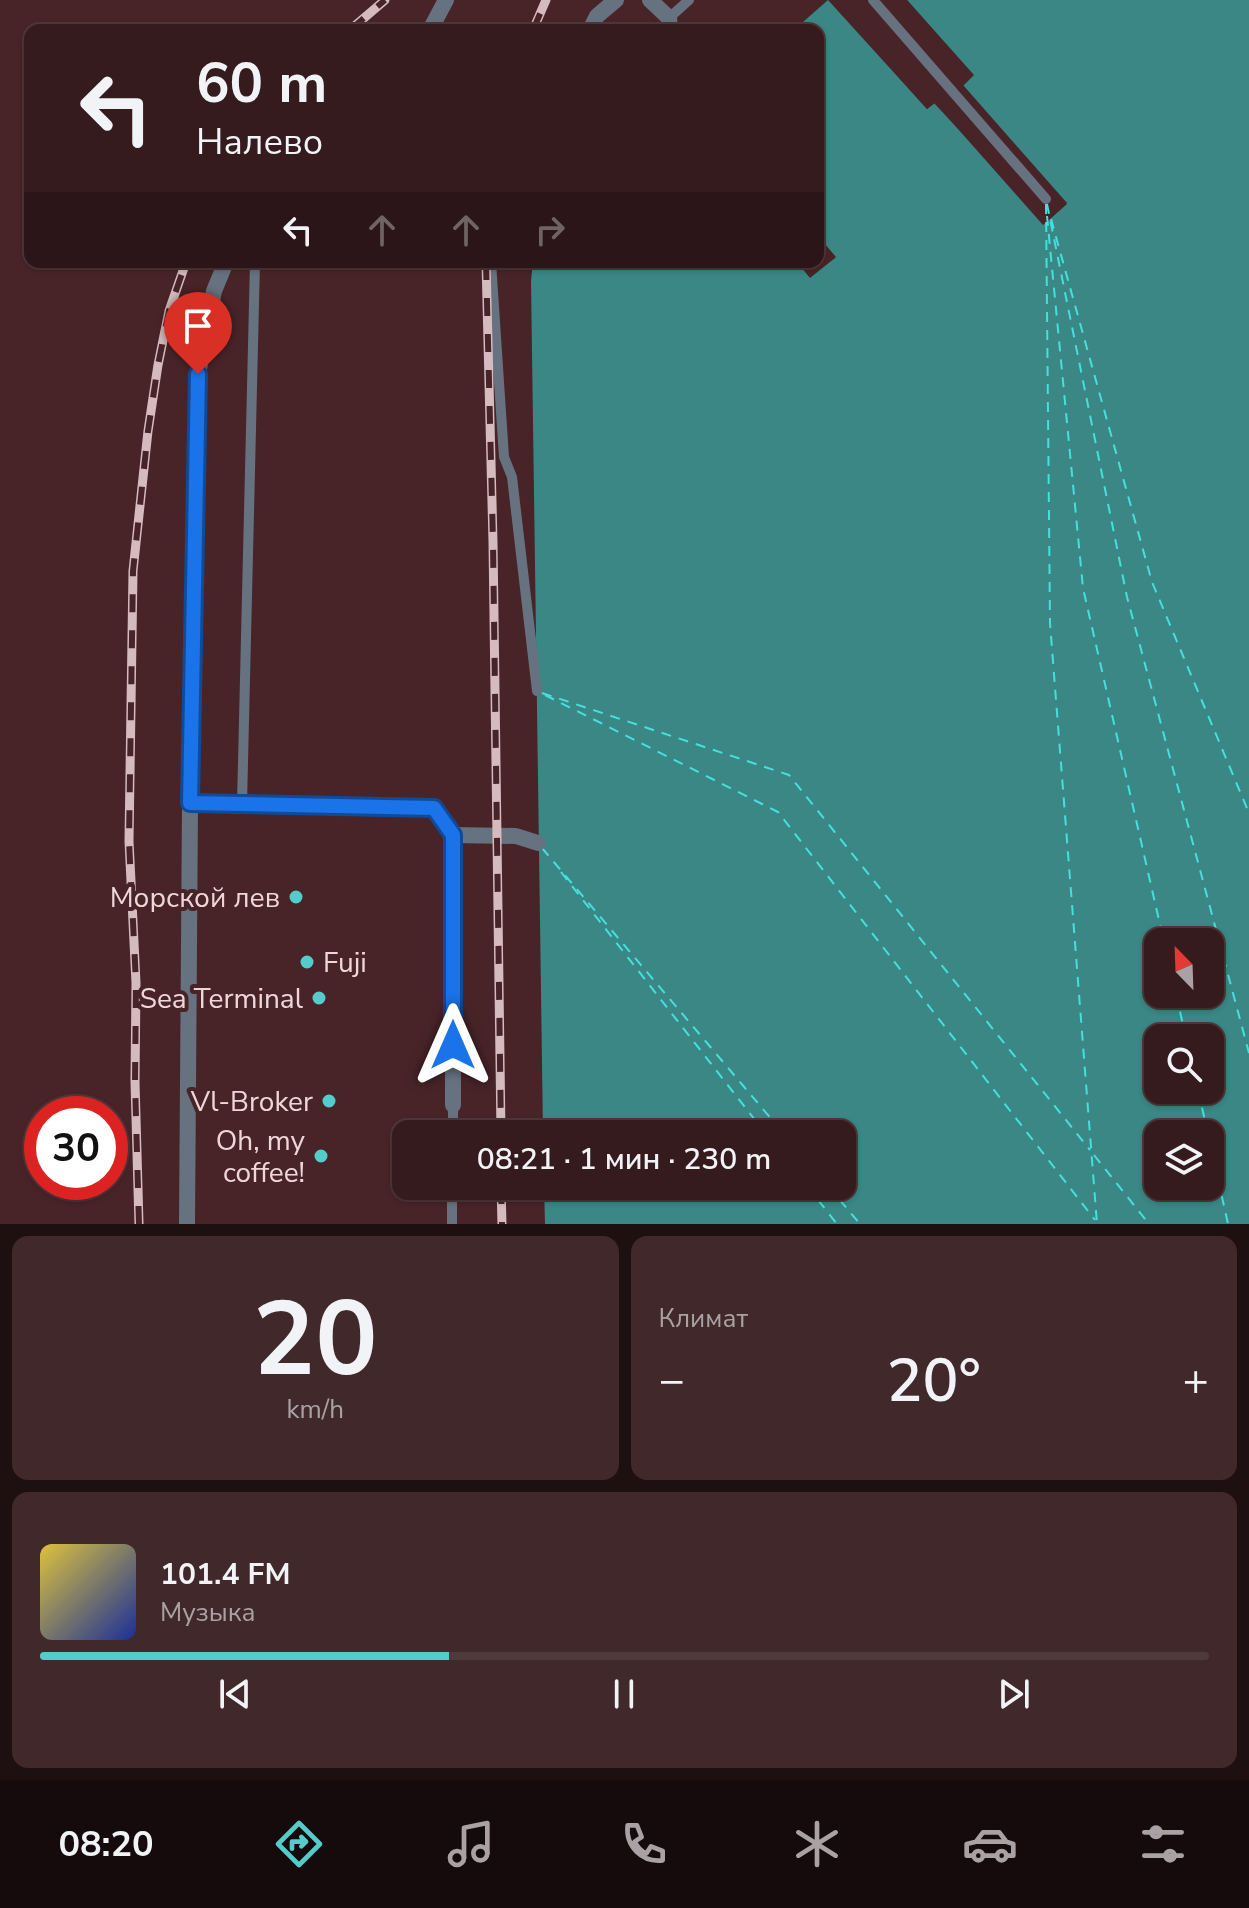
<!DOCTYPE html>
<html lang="ru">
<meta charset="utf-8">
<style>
:root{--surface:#361b1e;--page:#41282b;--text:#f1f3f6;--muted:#aaa1a4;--line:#50393c;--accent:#53cdcb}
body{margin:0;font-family:"Nunito Sans",sans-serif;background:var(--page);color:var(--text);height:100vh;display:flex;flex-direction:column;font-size:30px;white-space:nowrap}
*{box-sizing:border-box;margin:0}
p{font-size:26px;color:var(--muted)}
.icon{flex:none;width:44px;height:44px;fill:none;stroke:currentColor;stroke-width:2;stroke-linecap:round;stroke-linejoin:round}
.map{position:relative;height:1224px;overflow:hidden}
.drawer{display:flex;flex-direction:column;gap:12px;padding:12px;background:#1e0f10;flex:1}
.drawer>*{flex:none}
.top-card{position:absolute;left:24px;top:24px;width:800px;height:244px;border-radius:16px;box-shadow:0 2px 6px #0004,0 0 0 2px var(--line);background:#361b1e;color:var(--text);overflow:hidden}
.needle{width:52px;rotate:337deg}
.controls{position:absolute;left:1144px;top:928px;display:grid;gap:16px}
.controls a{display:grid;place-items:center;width:80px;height:80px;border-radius:16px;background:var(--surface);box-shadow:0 2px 6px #0004,0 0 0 2px var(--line);font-size:40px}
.speed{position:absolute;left:24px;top:1096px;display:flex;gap:16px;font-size:40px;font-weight:700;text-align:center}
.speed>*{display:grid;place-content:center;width:104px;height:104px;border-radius:50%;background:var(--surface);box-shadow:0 2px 6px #0004,0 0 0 2px var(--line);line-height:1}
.speed .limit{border:12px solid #d22;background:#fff;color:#111}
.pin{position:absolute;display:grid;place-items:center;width:68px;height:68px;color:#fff;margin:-82px -34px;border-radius:50% 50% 50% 0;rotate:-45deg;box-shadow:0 0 8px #0007}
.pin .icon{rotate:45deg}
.me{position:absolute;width:88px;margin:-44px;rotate:0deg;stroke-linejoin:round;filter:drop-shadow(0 0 6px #0008)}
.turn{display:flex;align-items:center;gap:28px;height:168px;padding:0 40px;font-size:36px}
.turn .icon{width:104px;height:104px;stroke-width:2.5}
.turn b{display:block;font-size:56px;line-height:68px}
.lanes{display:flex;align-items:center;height:76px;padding:0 40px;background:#0003;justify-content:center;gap:40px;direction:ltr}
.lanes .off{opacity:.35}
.big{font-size:60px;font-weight:600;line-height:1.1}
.drawer .tile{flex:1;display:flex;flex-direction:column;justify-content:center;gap:12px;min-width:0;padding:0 28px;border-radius:16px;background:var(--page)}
.drawer .dial{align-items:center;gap:0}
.dial b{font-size:104px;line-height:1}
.song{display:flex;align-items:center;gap:24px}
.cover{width:96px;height:96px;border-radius:12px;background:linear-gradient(135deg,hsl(50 70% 55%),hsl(230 70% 35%))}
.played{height:8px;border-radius:4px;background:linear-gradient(90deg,var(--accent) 35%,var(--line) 35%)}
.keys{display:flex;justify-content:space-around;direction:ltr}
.heat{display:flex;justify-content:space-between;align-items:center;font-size:44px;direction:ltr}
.drawer .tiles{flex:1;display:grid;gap:12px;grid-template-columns:1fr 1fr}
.tile:last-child{grid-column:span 2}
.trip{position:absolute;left:392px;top:1120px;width:464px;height:80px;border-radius:16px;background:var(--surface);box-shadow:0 2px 6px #0004,0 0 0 2px var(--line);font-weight:600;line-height:80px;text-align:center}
.tab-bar{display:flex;height:128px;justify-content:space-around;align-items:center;background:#160b0c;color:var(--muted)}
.tab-bar .icon{width:56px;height:56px}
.tab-bar .selected{color:var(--accent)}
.tab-bar b{font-size:36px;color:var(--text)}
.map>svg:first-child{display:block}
.water{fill:#3a8786;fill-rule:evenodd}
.pier{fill:#482428}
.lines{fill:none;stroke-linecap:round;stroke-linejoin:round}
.ferry{stroke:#46dfdc;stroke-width:2;stroke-dasharray:10 8;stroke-linecap:butt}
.service{stroke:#677280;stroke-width:10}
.minor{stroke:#677280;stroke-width:16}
.tertiary{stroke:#677280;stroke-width:16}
.rail-casing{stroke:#d5bbbd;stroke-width:9}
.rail{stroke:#482428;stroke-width:6;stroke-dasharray:18;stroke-linecap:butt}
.route-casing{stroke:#114b97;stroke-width:20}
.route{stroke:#1a73e8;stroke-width:14}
.poi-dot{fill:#53cdcb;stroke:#482428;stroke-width:3}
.labels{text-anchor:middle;stroke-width:8;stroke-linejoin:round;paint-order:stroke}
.poi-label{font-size:28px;fill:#efd7d8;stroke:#482428;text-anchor:end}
</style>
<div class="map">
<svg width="1249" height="1224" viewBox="0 0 1249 1224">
<rect width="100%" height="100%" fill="#482428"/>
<!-- water -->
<path class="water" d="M828,0L927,109L934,103L1046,223L1067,203L963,85L973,75L907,0H1249V1224H545L544,1186H842V1134H543L531,281L533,262H797L810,277L835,258L818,236V30H794ZM1158,942H1210V994H1158ZM1158,1038H1210V1090H1158ZM1158,1134H1210V1186H1158Z"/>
<!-- pier -->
<g class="pier">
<path d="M830,0H836L928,103L933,99L937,100L1047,218L1062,203L959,88V83L968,75L903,0H907L974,75L963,86L1067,204L1043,225L935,103L927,109Z"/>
<path d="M818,236L836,257L810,278L797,262H802L810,272L830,257L818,243Z"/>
</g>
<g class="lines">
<!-- ferry -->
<g class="ferry">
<path d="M1046,204L1050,623L1097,1224"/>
<path d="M1047,204L1127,597L1249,1053"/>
<path d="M1047,216L1083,588L1164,942"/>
<path d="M1051,219L1152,582L1249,813"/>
<path d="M542,693L789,775L1090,1150"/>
<path d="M545,695L778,812L1095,1220"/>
<path d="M542,848L784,1134"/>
<path d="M561,872L766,1134"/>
<path d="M1176,994L1186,1038"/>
<path d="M1198,1090L1208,1134"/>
<path d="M1210,1143L1228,1224"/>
<path d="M1094,1155L1149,1224"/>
<path d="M807,1186L837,1224"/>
<path d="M828,1186L860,1224"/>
</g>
<!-- service -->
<g class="service">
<path d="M873,0L1046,199"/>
<path d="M669,18L689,0"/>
<path d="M491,262L504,457L512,477L537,691"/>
<path d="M242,804L255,262"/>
<path d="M453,1134V1105"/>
<path d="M452,1224V1186"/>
</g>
<!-- minor -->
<g class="minor">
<path d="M190,803L434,808L453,835V1105"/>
<path d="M453,835L516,836L538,843"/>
<path d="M187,1224L190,803L198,374L214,291L226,262"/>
</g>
<!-- tertiary -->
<g class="tertiary">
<path d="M650,0L669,18L670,30"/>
<path d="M430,30L446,0"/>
<path d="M590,30L597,16L616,0"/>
</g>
<defs>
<g id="rail">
<path d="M350,30L385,0"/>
<path d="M533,30L546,0"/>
<path d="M486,262L493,542L501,1134"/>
<path d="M501,1186L502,1224"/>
<path d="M139,1224L135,1082L136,983L129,841L133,571L148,431L158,365L169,311L186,262"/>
</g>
</defs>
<!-- rail casing -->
<use href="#rail" class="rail-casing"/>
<!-- rail -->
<use href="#rail" class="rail"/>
</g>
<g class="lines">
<defs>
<path id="route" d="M198,374L190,803L434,808L453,835V1045"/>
</defs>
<!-- route casing -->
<use href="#route" class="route-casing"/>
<!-- route -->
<use href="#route" class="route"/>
</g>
<!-- markers -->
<g class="poi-dot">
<circle cx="296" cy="897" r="8"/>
<circle cx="307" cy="962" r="8"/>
<circle cx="319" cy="998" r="8"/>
<circle cx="329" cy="1101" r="8"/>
<circle cx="321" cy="1156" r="8"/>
</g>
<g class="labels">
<!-- poi labels -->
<g class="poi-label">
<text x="280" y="907">Морской лев</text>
<text x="323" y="972" text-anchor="start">Fuji</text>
<text x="303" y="1008">Sea Terminal</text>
<text x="313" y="1111">Vl-Broker</text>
<text x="305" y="1150">Oh, my<tspan x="305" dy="32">coffee!</tspan></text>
</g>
</g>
</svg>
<div class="controls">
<a><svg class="needle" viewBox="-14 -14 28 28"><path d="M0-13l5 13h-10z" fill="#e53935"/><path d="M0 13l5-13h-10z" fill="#aaa1a4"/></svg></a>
<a><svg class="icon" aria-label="search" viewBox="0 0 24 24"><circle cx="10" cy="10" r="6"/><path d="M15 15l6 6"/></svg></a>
<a><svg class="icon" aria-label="layers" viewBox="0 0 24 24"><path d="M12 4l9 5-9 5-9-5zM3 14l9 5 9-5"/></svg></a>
</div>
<div class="speed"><div class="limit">30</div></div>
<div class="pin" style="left:198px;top:374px;background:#d93025"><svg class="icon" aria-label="arrive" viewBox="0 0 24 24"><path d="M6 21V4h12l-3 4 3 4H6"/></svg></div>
<svg class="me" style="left:453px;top:1045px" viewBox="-20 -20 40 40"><path d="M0-17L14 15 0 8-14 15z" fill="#1a73e8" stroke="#fff" stroke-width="4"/></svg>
<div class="trip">08:21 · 1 мин · 230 m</div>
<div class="top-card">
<div class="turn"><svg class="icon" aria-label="left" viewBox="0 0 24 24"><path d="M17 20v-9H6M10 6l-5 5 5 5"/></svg><div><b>60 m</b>Налево</div></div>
<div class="lanes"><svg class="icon" aria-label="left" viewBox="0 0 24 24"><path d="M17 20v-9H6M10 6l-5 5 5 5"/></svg><svg class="icon off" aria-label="ahead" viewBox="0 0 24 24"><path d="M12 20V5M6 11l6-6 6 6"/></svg><svg class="icon off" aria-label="ahead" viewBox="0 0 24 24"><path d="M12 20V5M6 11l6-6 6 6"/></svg><svg class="icon off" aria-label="right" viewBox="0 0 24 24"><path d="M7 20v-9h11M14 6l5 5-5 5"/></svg></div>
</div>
</div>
<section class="drawer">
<div class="tiles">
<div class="tile dial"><b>20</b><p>km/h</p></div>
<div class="tile"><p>Климат</p>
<div class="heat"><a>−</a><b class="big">20°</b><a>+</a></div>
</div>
<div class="tile">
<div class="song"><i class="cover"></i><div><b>101.4 FM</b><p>Музыка</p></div></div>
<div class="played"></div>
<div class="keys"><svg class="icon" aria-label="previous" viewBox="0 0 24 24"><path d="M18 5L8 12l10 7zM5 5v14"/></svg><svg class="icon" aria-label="pause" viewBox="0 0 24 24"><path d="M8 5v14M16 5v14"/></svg><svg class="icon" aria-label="next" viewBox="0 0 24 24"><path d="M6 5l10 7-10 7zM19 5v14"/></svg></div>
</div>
</div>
</section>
<nav class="tab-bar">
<b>08:20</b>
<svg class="icon selected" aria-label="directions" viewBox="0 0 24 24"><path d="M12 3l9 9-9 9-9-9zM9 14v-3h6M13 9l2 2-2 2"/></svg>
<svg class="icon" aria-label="music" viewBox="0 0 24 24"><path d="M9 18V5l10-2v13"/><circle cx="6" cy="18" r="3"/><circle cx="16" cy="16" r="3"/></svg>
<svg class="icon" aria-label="phone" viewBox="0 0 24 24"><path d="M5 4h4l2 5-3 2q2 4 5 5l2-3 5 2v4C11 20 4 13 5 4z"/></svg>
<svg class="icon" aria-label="climate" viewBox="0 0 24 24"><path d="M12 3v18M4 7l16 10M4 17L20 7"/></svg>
<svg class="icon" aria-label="car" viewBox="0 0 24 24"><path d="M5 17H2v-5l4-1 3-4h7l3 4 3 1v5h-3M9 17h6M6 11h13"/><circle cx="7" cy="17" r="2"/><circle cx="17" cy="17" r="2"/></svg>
<svg class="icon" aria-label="filters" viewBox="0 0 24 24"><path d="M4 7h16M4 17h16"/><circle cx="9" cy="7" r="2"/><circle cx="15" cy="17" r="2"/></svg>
</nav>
